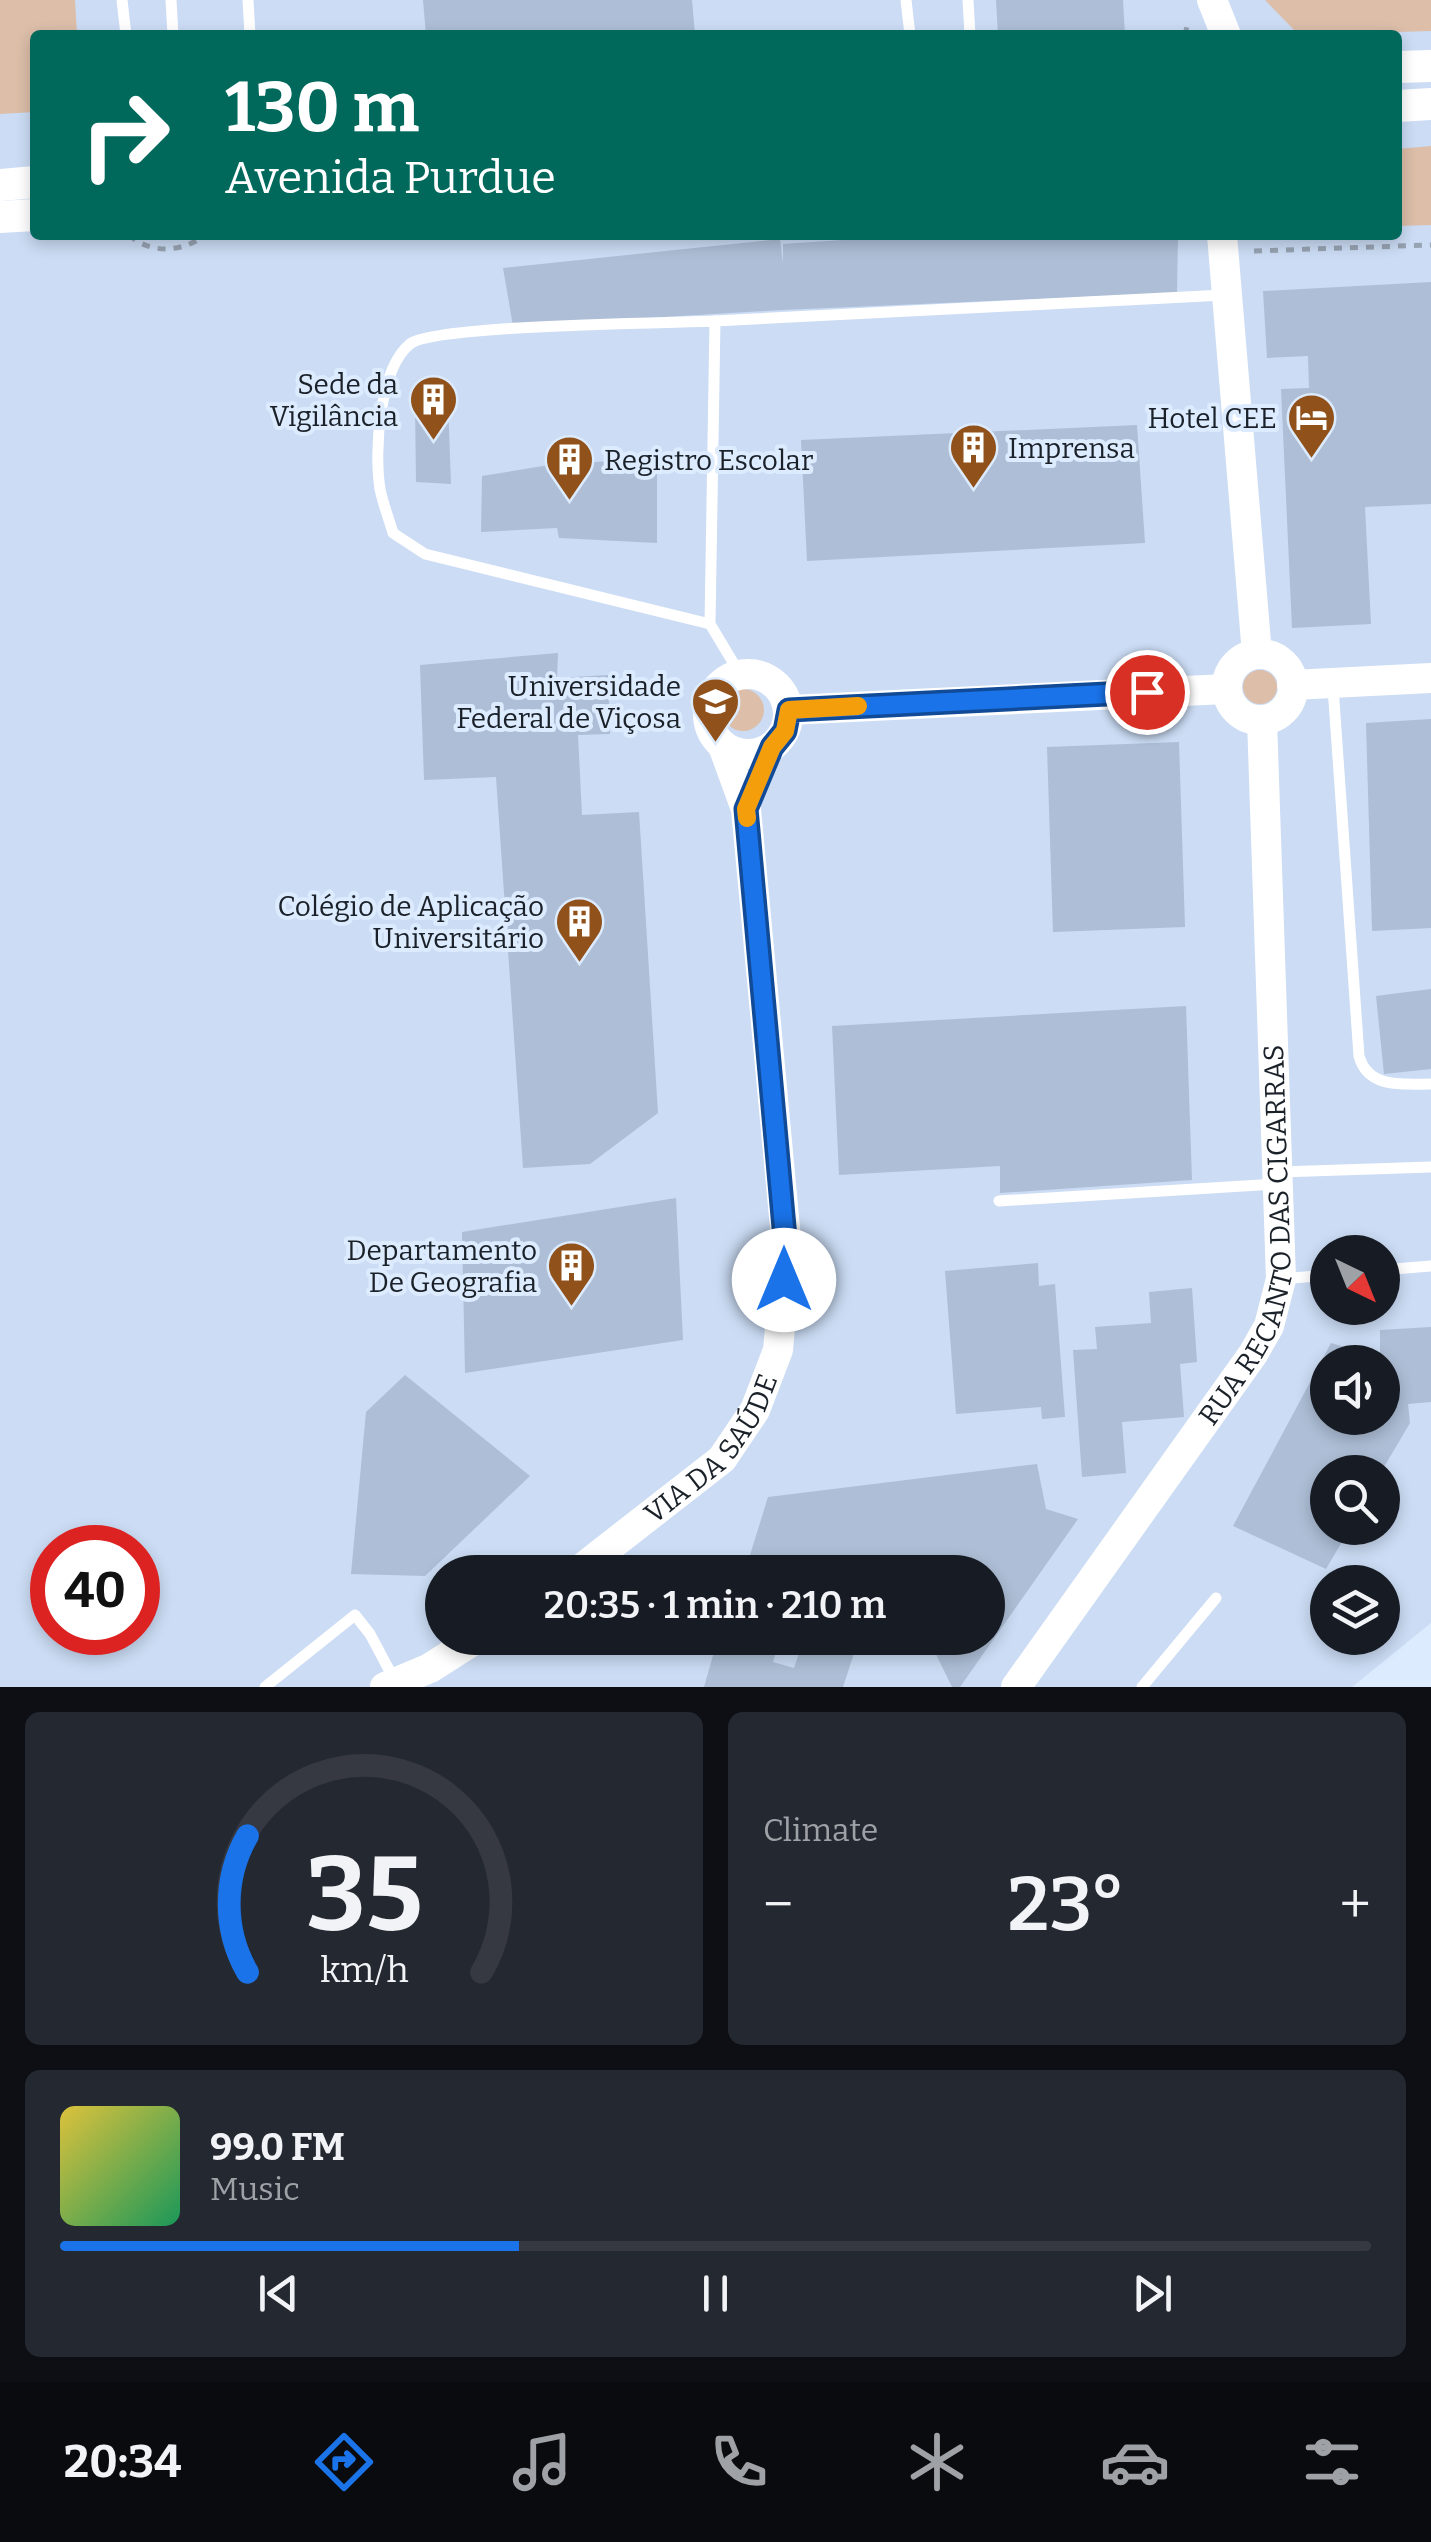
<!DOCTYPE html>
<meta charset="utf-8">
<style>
:root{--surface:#171b24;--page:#242831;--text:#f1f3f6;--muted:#9ea1a6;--line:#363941;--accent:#1a73e8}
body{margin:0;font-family:Bitter,serif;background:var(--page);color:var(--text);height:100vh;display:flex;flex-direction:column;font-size:38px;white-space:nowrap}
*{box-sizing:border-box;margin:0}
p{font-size:32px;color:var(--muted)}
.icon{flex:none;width:55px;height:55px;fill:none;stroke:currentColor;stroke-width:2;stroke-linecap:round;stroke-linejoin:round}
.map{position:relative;height:1687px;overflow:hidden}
.details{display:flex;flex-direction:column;gap:25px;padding:25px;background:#0d0f14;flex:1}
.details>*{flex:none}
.hud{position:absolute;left:30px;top:30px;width:1372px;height:210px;border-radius:10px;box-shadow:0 5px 15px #0003;background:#00695c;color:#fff;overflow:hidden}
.needle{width:65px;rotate:137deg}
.fabs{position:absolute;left:1310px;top:1235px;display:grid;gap:20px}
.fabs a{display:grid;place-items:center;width:90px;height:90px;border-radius:50%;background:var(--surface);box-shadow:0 5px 15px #0003;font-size:50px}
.speed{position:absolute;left:30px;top:1525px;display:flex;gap:20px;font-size:50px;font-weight:700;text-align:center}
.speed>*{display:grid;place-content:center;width:130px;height:130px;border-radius:50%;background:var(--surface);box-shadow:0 5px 15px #0003;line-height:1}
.speed .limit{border:15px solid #d22;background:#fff;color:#111}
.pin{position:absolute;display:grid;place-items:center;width:85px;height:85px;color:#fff;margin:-42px;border:5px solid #fff;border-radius:50%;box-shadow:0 2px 10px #0007}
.me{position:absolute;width:110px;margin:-55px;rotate:0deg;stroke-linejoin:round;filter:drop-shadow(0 0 8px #0008)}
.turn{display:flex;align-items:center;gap:35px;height:210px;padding:0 30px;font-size:45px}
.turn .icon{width:130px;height:130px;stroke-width:2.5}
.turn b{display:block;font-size:70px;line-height:85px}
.big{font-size:75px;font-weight:600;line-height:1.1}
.details .tile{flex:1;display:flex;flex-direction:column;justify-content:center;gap:15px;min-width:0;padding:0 35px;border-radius:15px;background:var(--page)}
.details .dial{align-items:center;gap:0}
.dial svg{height:260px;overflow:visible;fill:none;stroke:var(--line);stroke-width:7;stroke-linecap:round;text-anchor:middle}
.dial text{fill:var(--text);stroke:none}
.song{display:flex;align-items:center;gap:30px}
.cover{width:120px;height:120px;border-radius:15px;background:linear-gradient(135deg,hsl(50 70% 55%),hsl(150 70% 35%))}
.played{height:10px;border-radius:5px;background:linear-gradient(90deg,var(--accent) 35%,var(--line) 35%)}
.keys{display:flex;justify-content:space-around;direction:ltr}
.heat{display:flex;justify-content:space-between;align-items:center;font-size:55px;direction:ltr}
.details .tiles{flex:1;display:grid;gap:25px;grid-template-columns:1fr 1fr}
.tile:last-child{grid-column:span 2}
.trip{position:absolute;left:425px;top:1555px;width:580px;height:100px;border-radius:50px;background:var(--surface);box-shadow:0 5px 15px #0003;font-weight:600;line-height:100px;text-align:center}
.menu{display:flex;height:160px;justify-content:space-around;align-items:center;background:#090b0e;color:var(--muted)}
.menu .icon{width:70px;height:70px}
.menu .on{color:var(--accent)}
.menu b{font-size:45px;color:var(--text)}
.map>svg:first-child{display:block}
.built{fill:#cbdcf4;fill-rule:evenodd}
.green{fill:#dcbea9}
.building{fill:#adbed6;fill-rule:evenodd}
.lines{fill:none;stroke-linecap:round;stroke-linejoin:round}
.path{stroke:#97a2b2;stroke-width:5;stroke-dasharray:8 8;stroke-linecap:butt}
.service{stroke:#fff;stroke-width:11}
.tertiary{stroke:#fff;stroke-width:30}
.secondary{stroke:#fff;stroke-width:32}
.route-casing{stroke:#114b97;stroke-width:25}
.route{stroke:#1a73e8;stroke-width:18}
.slow{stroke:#f59e0b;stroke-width:18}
.labels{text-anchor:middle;stroke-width:8;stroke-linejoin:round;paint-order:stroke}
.poi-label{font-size:28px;fill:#1a2129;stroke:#ddebff;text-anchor:end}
.street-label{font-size:28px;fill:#1a2129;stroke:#ddebff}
</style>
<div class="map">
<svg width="1431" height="1687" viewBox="0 0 1431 1687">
<rect width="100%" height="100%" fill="#ddebff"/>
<!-- built -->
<path class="built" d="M0,0H1431V1623L1352,1687H0ZM35,35H1398V235H35ZM1328,1252H1382V1308H1328ZM1328,1362H1382V1418H1328ZM1328,1472H1382V1528H1328ZM52,1548H138V1632H52ZM442,1572H988V1638H442ZM1328,1582H1382V1638H1328Z"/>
<!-- green -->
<g class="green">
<path d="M0,0H75L77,35H35V112L0,114Z"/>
<path d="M1265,0H1431V31L1299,35Z"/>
<path d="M1431,146V225L1398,226V149Z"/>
<circle cx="1260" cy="687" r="17"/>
<circle cx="743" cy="710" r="21"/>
</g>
<!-- building -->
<g class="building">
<path d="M423,0H692L695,35H426Z"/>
<path d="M996,0H1123L1125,35H998Z"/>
<path d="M916,235H1178L1177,293L782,310L513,326L503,268L780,239L783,263V244Z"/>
<path d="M1431,282V504L1365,507L1371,624L1292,628L1281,389L1309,388L1308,356L1267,358L1263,291Z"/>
<path d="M415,401L448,402L451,484L416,482Z"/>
<path d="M1137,425L1145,543L807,561L801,440Z"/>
<path d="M657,458V543L559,538L557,528L481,532L482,476L549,465Z"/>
<path d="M558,653L557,678L608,675L610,734L578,735L582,815L639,812L658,1113L590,1164L523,1168L496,777L424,780L420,665Z"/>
<path d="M1431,719V928L1372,931L1366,723Z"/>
<path d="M1179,742L1185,927L1053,932L1047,747Z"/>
<path d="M1431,989V1069L1384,1074L1376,996Z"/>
<path d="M1186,1006L1192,1180L1000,1193V1166L839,1175L832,1026Z"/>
<path d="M676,1198L683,1340L465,1373L462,1232Z"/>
<path d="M1038,1263L1039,1286L1055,1284L1065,1417L1042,1419L1041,1407L956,1414L945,1271Z"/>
<path d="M1192,1288L1197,1362L1180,1364L1184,1417L1122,1422L1126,1473L1082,1477L1073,1350L1097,1349L1095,1327L1151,1323L1149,1292Z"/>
<path d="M1431,1327V1402L1408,1404L1410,1423L1381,1472H1328V1528H1350L1326,1569L1233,1526L1331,1343L1380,1357V1330ZM1328,1362H1382V1418H1328Z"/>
<path d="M405,1375L530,1476L425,1576L351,1574L366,1412Z"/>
<path d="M1037,1464L1046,1509L1078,1519L960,1687H952L928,1638H988V1572H823L750,1555L768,1497Z"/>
<path d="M718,1638H780L773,1662L794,1668L804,1638H859L843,1687H704Z"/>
</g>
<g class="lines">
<!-- path -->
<g class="path">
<path d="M1185,35L1188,22"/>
<path d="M129,235C151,255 183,252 205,235"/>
<path d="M1254,251L1431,245"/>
</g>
<!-- service -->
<g class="service">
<path d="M122,0L126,35"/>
<path d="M171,0L173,35"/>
<path d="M248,0L250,35"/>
<path d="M906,0L910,35"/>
<path d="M968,0L970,35"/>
<path d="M715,321L1224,295"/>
<path d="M710,624L425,554L393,533C389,519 383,504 380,489C374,452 379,369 410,344C433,325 669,323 715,321L710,624L740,674"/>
<path d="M1333,687L1359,1056C1368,1089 1403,1084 1431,1084"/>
<path d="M1280,1172L1431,1167"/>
<path d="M999,1201L1276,1184"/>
<path d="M1382,1270L1431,1266"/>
<path d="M1281,1279L1328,1275"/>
<path d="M265,1687L355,1615L370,1634L395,1681"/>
<path d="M1142,1687L1216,1598"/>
</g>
<!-- tertiary -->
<g class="tertiary">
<path d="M1212,0L1226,35"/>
<path d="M1222,235L1257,654"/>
<circle cx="1260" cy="687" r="33"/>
<circle cx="748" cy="714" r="40"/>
<path d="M1292,685L1431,678"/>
<path d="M789,710L1226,689"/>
<path id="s1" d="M577,1572L722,1459L755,1410L778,1350L787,1249L746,809L723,746"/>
<path d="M385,1687L430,1668L477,1638"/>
<path id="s2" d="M1016,1687L1253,1354L1269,1326L1281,1279L1262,720"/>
</g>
<!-- secondary -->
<g class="secondary">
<path d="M1398,67L1431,66"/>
<path d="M1398,106L1431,104"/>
<path d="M0,185L35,182"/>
<path d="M0,217L35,215"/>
</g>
</g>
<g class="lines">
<defs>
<path id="route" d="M784,1280L786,1249L746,809L772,747L785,731L789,710L1147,692"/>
</defs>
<!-- route casing -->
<use href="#route" class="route-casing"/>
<!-- route -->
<use href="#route" class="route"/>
<!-- slow -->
<path class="slow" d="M747,818L746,809L772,747L785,731L789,710L858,706"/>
</g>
<!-- icons -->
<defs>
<symbol id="building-pin" viewBox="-11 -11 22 30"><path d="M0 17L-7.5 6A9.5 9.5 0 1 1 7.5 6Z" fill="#91511b" stroke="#ddebff"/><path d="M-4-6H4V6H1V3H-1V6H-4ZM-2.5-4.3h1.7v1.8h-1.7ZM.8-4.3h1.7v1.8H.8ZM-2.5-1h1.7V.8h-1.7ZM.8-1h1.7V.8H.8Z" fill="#fff"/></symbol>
<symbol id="hotel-pin" viewBox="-11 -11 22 30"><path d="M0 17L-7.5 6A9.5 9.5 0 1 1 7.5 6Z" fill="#91511b" stroke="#ddebff"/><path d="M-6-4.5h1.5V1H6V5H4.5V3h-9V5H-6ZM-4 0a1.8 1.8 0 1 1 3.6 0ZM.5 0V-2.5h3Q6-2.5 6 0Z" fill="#fff"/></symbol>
<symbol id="university-pin" viewBox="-11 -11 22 30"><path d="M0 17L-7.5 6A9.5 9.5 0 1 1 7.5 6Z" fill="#91511b" stroke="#ddebff"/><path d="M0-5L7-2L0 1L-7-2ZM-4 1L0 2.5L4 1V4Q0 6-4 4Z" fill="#fff"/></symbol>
</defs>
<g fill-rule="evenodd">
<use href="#building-pin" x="406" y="372" width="55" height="75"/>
<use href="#hotel-pin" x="1284" y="390" width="55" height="75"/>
<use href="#building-pin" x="946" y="420" width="55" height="75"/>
<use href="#building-pin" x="542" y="432" width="55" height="75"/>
<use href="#university-pin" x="688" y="674" width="55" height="75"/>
<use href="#building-pin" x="552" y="894" width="55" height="75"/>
<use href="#building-pin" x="544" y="1238" width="55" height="75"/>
</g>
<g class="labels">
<!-- poi labels -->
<g class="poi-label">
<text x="398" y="394">Sede da<tspan x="398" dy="32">Vigilância</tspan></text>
<text x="1277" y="428">Hotel CEE</text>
<text x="1008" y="458" text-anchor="start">Imprensa</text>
<text x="604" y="470" text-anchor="start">Registro Escolar</text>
<text x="681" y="696">Universidade<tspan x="681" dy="32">Federal de Viçosa</tspan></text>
<text x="544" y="916">Colégio de Aplicação<tspan x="544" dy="32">Universitário</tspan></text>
<text x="537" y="1260">Departamento<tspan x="537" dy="32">De Geografia</tspan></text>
</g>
<!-- street labels -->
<g class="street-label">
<text dy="10" stroke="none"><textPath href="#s2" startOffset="525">RUA RECANTO DAS CIGARRAS</textPath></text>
<text dy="10" stroke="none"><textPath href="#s1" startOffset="185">VIA DA SAÚDE</textPath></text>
</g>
</g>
</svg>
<div class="fabs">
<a><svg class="needle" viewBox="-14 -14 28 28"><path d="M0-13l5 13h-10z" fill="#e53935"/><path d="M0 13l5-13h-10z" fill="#9ea1a6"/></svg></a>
<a><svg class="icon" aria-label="sound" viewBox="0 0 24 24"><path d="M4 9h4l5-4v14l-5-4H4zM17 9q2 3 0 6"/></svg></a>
<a><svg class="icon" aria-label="search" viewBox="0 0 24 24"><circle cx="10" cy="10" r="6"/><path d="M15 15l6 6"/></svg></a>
<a><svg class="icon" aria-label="layers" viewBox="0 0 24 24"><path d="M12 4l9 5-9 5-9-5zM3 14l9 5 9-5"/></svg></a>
</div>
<div class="speed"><div class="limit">40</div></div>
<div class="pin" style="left:1147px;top:692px;background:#d93025"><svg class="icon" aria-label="arrive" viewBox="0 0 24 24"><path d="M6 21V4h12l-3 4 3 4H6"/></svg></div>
<svg class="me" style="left:784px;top:1280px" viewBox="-20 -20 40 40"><circle r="19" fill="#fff"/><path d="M0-13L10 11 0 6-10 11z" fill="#1a73e8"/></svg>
<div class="trip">20:35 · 1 min · 210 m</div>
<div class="hud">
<div class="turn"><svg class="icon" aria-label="right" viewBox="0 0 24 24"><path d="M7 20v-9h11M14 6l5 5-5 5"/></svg><div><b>130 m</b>Avenida Purdue</div></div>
</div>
</div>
<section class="details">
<div class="tiles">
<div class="tile dial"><svg viewBox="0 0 100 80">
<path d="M14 69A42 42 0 1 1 86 69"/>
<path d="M14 69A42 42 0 0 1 14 27" stroke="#1a73e8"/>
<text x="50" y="56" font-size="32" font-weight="700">35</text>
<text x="50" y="72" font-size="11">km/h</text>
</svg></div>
<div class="tile"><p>Climate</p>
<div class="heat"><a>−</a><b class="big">23°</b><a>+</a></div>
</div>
<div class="tile">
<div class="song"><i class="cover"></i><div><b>99.0 FM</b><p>Music</p></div></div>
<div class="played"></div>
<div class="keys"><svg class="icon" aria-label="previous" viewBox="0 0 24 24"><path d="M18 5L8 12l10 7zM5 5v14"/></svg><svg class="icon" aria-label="pause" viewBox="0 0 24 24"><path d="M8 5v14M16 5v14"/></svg><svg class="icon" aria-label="next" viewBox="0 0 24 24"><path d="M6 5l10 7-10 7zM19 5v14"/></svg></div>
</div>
</div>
</section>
<nav class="menu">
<b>20:34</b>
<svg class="icon on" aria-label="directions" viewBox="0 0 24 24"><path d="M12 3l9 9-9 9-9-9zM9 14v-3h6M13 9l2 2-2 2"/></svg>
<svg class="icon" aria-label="music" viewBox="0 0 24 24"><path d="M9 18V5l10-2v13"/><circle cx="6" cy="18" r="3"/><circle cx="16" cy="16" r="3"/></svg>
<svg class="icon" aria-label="phone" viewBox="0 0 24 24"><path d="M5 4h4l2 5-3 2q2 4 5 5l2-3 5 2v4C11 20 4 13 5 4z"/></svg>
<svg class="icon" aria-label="climate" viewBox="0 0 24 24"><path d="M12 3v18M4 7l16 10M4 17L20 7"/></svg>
<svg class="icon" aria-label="car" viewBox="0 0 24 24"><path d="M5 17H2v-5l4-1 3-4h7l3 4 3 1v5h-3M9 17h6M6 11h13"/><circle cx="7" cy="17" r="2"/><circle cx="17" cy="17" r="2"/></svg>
<svg class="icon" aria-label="filters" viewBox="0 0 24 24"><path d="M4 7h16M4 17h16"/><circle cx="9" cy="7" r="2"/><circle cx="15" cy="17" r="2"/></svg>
</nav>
